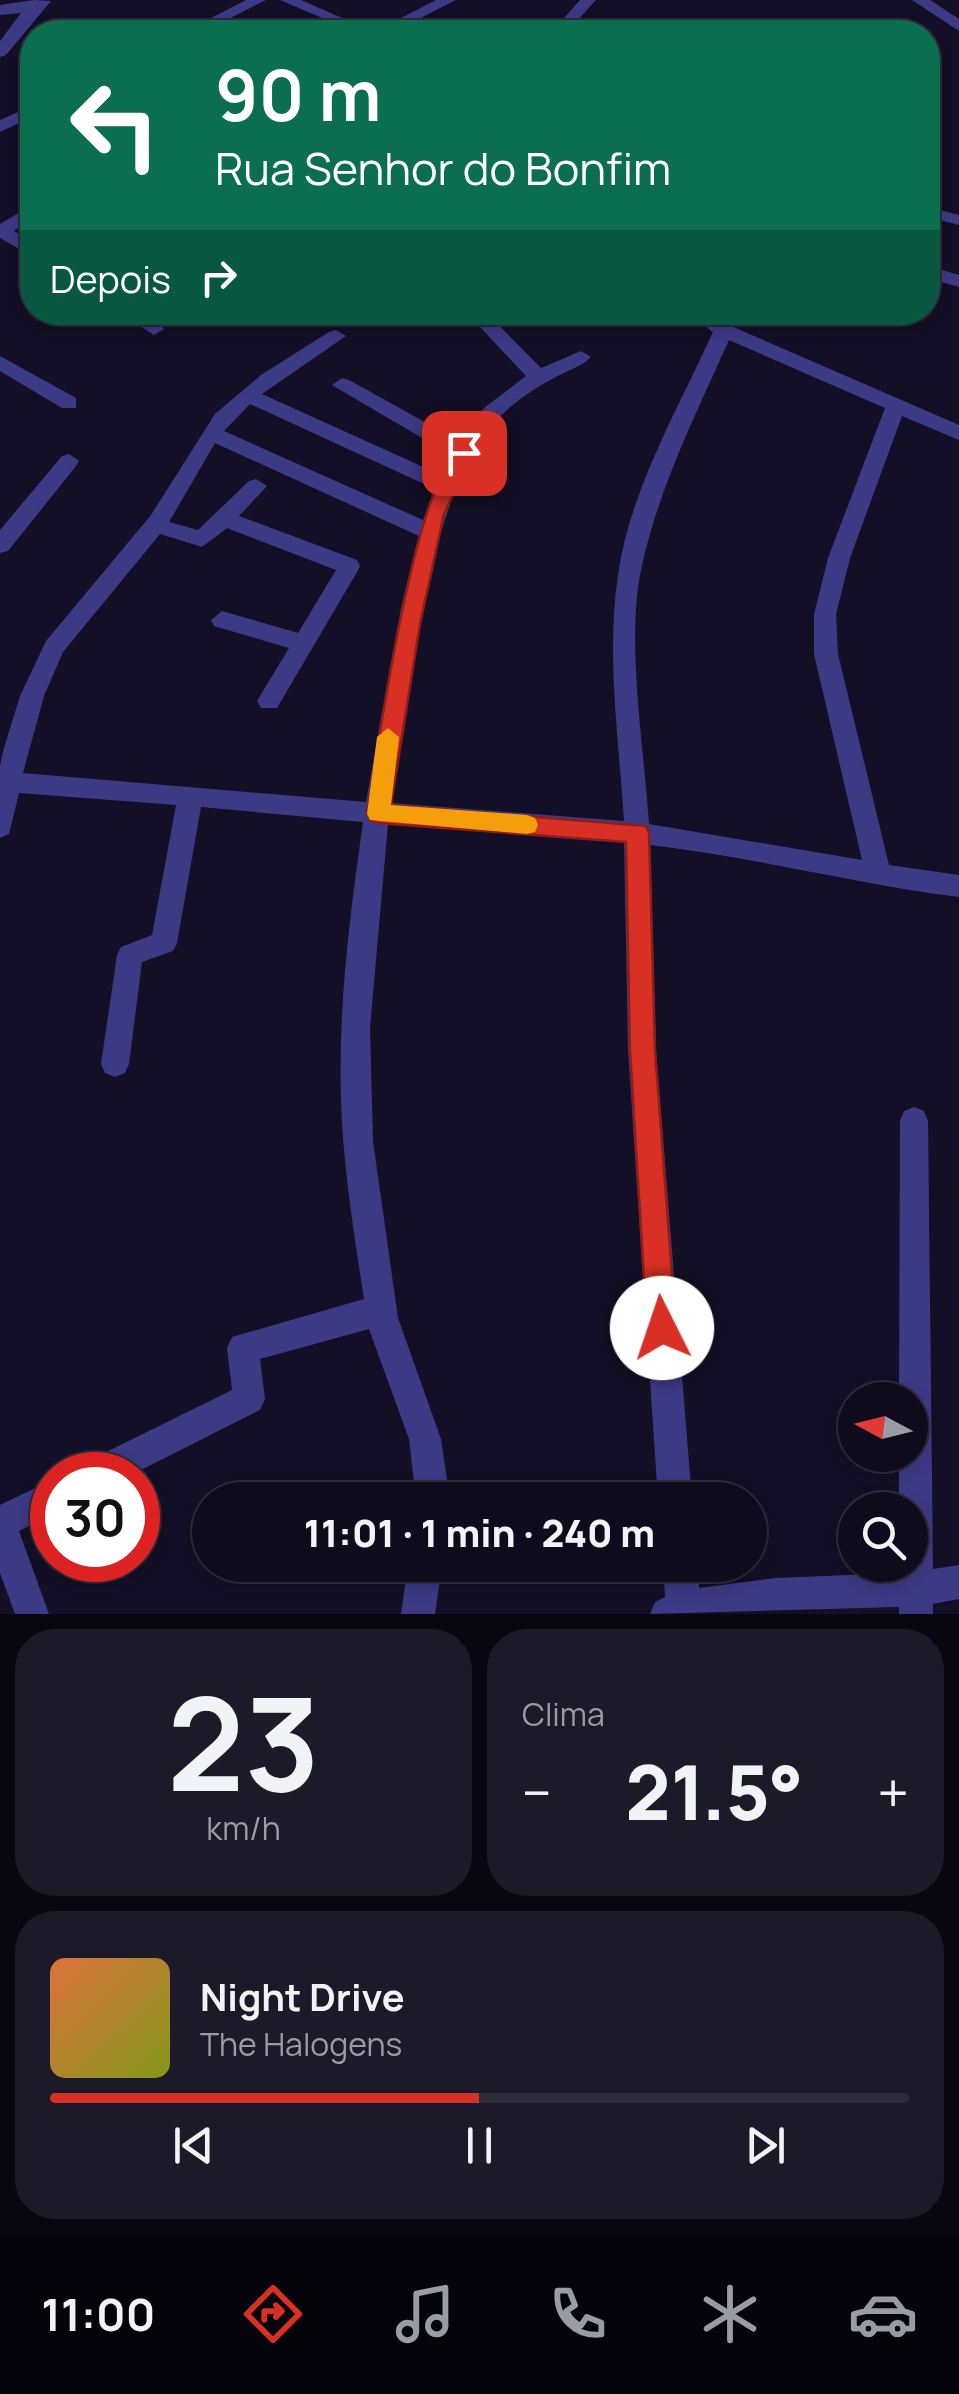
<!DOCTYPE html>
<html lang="pt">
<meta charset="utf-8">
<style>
:root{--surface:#0e0b1c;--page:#1c1929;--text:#f1f3f6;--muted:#9b9ba3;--line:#2e2b3b;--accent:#d93025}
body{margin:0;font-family:Manrope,sans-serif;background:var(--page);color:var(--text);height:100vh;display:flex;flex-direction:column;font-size:38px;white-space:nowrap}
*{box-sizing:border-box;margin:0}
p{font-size:32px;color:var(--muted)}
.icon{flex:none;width:55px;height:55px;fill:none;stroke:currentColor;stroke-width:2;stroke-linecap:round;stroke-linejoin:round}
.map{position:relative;height:1614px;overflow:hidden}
.drawer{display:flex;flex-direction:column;gap:15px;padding:15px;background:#08060f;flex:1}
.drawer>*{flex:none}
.guide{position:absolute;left:20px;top:20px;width:920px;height:305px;border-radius:40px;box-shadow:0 5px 15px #0003,0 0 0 2px var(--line);background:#0b6e4f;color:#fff;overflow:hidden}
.needle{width:65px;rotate:277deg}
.fabs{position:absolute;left:838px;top:1382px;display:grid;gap:20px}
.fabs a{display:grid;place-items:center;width:90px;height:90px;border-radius:50%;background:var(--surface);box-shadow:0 5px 15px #0003,0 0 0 2px var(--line);font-size:50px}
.speed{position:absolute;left:30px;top:1452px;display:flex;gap:20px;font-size:50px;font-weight:700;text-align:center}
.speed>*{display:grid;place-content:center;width:130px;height:130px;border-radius:50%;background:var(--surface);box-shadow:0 5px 15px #0003,0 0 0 2px var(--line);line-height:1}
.speed .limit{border:15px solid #d22;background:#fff;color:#111}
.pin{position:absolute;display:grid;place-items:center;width:85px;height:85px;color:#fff;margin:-42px;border-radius:20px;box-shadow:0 5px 15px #0006}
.me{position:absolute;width:110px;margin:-55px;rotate:356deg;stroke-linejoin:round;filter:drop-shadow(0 0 8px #0008)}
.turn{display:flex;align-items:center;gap:35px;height:210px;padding:0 30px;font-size:45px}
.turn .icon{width:130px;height:130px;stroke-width:2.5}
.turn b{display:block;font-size:70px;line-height:85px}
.then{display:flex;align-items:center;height:95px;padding:0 30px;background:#0003;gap:20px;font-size:38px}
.big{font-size:75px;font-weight:800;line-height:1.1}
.drawer .widget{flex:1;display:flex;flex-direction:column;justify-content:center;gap:15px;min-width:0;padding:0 35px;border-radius:40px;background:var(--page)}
.drawer .dial{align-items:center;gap:0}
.dial b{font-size:130px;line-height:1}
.song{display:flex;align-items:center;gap:30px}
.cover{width:120px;height:120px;border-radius:15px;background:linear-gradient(135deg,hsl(20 70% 55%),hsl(70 70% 35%))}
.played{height:10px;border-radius:5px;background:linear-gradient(90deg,var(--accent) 50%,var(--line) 50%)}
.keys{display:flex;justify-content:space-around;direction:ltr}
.heat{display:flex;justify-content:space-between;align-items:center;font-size:55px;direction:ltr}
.drawer .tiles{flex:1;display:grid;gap:15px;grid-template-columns:1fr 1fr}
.widget:last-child{grid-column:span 2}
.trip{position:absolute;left:192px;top:1482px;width:575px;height:100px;border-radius:50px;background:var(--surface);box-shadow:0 5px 15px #0003,0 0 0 2px var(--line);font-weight:800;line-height:100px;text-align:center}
.menu{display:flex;height:160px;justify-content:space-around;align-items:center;background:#06040b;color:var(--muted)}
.menu .icon{width:70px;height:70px}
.menu .current{color:var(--accent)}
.menu b{font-size:45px;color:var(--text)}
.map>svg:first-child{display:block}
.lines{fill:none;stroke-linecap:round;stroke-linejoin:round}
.minor{fill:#3d3a85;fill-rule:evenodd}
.route{fill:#d93025;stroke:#8d1f18;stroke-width:2.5}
.slow{fill:#f59e0b}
</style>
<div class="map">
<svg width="959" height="1614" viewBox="0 0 959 1614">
<rect width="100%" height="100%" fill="#130f26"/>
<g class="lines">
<!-- minor -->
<g class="minor">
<path d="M34,0L51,1L6,55L0,57V41L21,13L0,15V5Z"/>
<path d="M246,0H266L203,32H184Z"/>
<path d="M280,0H301L374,32L436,0H456L393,32H355Z"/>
<path d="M580,0H596L567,32H552Z"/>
<path d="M912,0H930L959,19V31Z"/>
<path d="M32,106V117L0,132V120Z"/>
<path d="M32,205V218L14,231L32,242V256L0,238V224Z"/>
<path d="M928,207L959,215V225L928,217Z"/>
<path d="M928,266L959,275V287L928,278Z"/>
<path d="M119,312H142L164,329L154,335Z"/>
<path d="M466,312H486L541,368L581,351L591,357C581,367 564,372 552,379C532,390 512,403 497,420C427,496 406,699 391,803L624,821C619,740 606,655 618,575C630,490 678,409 713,332L686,312H709L731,326L959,425V440L902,416L850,558L836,614L838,654L889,865L959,875V897C856,884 755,857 650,845L656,1050L692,1500H658L628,1050L624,842L388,824L370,1028L373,1141L398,1318L441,1439L450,1500H416L409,1439L369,1329L260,1359L265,1399L260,1410L131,1475H79L84,1463L232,1390L227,1348L232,1337L364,1299C354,1234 343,1166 341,1100C338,1007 350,914 363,822L201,807L177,943L173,951L142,962L129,1064L125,1073L115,1077L105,1073L101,1064L117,955L121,947L152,935L176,805L19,793L9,834L0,838V765L4,748L20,696L46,641L151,515L215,414L261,375L329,332L336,330L346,336L262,394L441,475L451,455L332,385L342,378L349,380L459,441L484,408L526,376ZM729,340L885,408L828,558L814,614V654L862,860L649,824C644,748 626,642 641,570C658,489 696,414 729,340ZM250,404L435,489L423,520L224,431ZM215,443L419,536L401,608L366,802L23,773L44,696L63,652L160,534L202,547L227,528L336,570L298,633L222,611L211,620L214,626L289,648L257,701L261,708H277L357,572L360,566L357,560L239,516L267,486L256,479L249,481L198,530L169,522Z"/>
<path d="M0,356L76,398V408H62L0,371Z"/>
<path d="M69,454L79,461L76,466L8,551L0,553V530L62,456Z"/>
<path d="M914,1107L924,1111L928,1121L933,1569L959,1565V1599L933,1604V1614H899V1607L650,1614L655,1602L665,1597L663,1565H697L699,1588L776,1578L899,1573V1565H910V1510H899V1455H910V1400H899L900,1121L904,1111Z"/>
<path d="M52,1480V1514L19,1531L49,1614H15L0,1573V1505Z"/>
<path d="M408,1565H442L435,1614H401Z"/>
</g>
</g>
<!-- route -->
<path class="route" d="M464,446L473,453L444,514L420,624L391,805L646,826L649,833L655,1050L676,1328L672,1339L662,1343L651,1339L647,1328L630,1050L626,842L378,823L370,820L367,814C376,758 417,463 464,446Z"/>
<!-- slow -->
<path class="slow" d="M388,728L399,737L391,805L527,815L535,818L538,825L535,832L527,834L370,820L367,814L377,737Z"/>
</svg>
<div class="fabs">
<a><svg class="needle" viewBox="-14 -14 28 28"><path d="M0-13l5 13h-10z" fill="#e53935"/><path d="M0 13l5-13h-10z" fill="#9b9ba3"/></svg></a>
<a><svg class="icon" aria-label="search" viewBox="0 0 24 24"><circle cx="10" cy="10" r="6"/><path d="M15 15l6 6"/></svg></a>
</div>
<div class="speed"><div class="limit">30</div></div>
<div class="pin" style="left:464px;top:453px;background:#d93025"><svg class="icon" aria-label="arrive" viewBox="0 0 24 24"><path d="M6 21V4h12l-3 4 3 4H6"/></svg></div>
<svg class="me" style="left:662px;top:1328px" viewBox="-20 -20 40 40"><circle r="19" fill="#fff"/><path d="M0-13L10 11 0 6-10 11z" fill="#d93025"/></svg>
<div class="trip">11:01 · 1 min · 240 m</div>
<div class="guide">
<div class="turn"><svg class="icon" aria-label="left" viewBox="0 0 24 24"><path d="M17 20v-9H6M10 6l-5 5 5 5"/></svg><div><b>90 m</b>Rua Senhor do Bonfim</div></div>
<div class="then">Depois<svg class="icon" aria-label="right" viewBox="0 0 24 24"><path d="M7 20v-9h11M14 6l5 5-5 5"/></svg></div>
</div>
</div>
<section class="drawer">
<div class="tiles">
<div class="widget dial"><b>23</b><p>km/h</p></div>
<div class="widget"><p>Clima</p>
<div class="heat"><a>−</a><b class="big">21.5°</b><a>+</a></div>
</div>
<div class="widget">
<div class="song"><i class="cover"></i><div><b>Night Drive</b><p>The Halogens</p></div></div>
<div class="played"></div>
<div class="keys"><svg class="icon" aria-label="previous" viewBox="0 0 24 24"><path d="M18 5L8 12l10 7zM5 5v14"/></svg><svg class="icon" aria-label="pause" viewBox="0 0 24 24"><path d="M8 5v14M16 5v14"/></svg><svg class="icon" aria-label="next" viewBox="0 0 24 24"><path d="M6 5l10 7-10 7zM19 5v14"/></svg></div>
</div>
</div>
</section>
<nav class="menu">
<b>11:00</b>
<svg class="icon current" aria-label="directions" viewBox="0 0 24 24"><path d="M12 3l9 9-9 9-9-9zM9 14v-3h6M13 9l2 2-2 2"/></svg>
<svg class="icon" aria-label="music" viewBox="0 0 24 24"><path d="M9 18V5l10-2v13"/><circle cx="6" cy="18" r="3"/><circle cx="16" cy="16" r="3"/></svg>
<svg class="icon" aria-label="phone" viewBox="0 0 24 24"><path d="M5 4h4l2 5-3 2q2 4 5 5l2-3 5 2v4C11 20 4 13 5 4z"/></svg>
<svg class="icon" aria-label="climate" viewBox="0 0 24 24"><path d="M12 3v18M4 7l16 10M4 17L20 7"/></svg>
<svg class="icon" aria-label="car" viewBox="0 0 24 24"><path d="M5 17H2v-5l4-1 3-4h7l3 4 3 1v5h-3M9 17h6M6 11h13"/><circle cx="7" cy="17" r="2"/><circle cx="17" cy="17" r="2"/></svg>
</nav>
